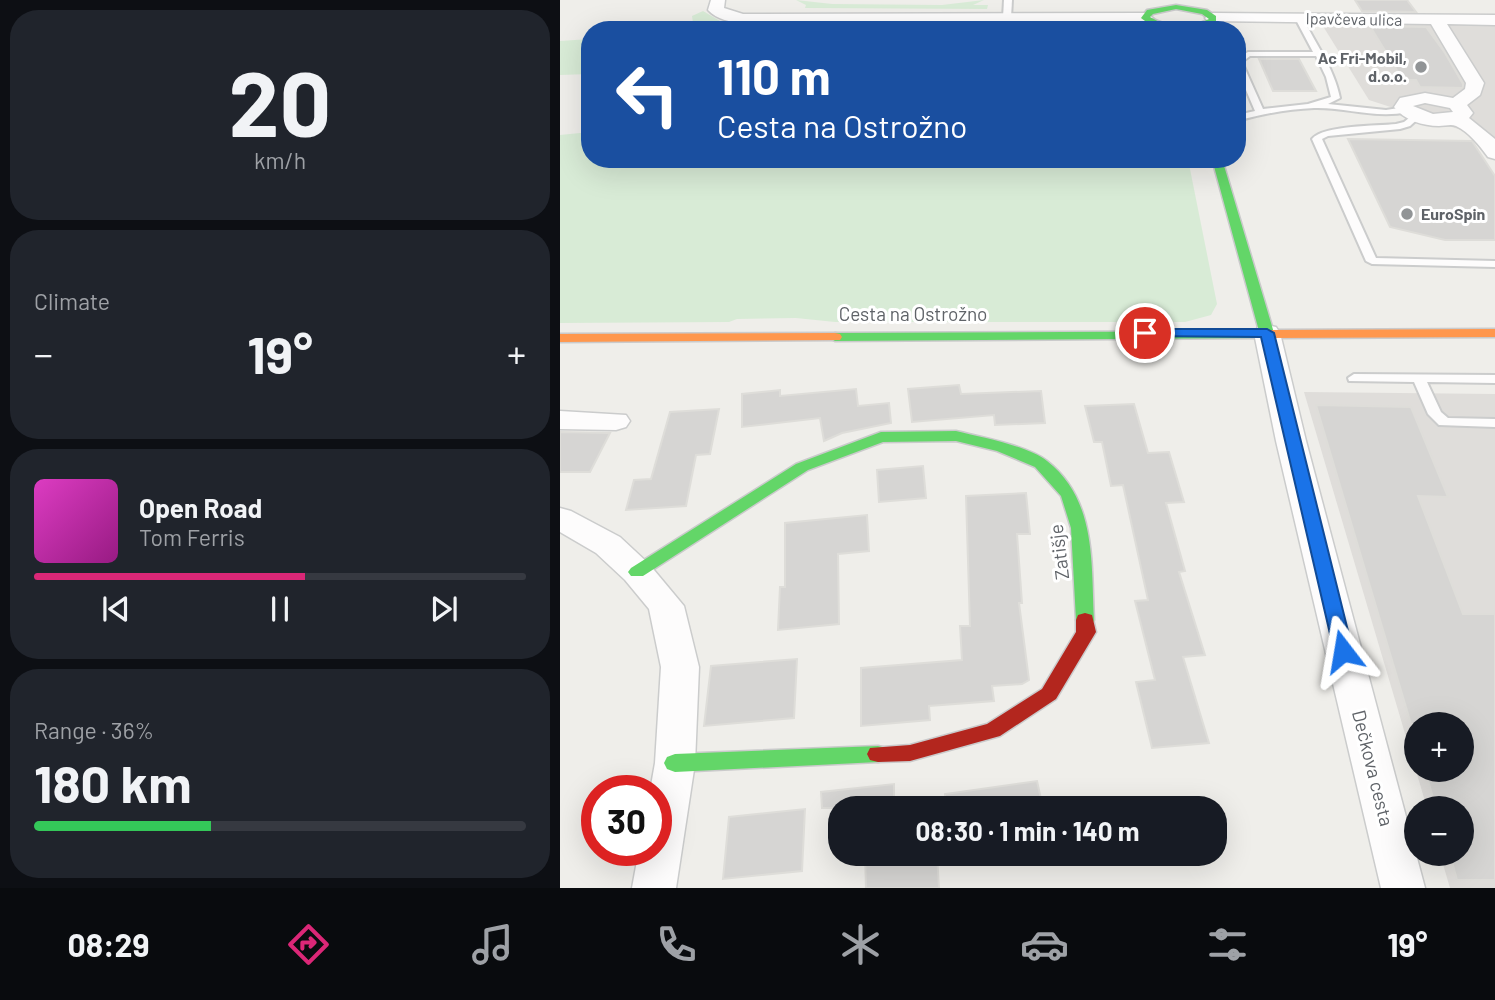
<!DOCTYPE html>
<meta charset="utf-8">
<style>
:root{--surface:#171b24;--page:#20242c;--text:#f1f3f6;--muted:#9ea1a6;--line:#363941;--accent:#db2777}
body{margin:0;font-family:Barlow,sans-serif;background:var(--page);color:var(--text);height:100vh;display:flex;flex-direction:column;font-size:26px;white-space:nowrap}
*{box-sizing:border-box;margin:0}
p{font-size:23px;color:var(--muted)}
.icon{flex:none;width:38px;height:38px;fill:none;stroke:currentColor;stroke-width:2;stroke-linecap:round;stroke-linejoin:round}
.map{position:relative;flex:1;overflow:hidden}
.details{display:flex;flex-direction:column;gap:10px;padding:10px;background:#0d0f14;width:560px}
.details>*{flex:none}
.top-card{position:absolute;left:21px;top:21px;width:665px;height:147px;border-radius:28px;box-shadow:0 7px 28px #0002;background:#1a4fa0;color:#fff;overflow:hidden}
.tools{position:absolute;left:844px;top:712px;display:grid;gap:14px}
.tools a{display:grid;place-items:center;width:70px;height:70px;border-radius:50%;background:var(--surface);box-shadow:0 7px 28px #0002;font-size:35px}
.speed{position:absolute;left:21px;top:775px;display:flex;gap:14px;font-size:35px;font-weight:700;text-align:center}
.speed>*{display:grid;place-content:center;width:91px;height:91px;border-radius:50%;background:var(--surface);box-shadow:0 7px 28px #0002;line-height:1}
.speed .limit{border:10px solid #d22;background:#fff;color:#111}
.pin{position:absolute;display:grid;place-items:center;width:60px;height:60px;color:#fff;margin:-30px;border:4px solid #fff;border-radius:50%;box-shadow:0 2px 7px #0007}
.me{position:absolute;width:77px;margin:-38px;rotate:346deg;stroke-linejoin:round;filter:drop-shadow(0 0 5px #0008)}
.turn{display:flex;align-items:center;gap:24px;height:147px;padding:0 21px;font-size:32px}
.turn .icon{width:91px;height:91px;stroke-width:2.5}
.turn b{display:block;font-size:49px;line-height:60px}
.big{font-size:52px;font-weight:700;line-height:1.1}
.details .tile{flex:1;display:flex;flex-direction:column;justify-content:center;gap:10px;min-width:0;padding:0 24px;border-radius:28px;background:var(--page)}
.details .dial{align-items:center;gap:0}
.dial b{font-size:91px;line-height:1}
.song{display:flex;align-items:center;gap:21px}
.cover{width:84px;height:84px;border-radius:10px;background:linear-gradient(135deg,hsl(310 70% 55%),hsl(310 70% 35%))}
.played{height:7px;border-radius:4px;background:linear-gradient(90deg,var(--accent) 55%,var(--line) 55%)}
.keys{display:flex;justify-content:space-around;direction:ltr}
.heat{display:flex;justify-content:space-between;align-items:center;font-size:38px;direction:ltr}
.charge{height:10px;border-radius:5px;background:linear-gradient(90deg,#34c759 36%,var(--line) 0)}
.trip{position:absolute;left:268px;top:796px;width:399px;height:70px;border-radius:28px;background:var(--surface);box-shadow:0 7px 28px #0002;font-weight:700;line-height:70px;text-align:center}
.tab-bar{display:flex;height:112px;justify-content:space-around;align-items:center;background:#090b0e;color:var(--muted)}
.tab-bar .icon{width:49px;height:49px}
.tab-bar .current{color:var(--accent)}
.tab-bar b{font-size:32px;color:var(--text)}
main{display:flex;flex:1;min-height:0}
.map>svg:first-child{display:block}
.industrial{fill:#dfddda;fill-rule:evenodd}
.green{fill:#d8ebd6}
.building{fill:#d6d5d3;stroke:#deddd9;stroke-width:2}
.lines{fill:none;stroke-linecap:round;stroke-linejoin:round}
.lane-casing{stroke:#cbcccc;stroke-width:4}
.street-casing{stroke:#cbcccc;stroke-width:3}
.fast-casing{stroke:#cacacb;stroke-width:3}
.slow-casing{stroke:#cacacb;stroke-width:3}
.jam-casing{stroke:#cacacb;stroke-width:3}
.lane{fill:#fdfcfc;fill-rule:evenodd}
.street{fill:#fdfcfc;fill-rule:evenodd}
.fast{fill:#63d668;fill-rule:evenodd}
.slow{fill:#ff974d;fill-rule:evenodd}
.jam{fill:#b3261e;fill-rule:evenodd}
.route{fill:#1a73e8;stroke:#114b97;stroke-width:2}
.poi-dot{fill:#919496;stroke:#fff;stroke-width:2.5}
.labels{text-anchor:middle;stroke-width:6;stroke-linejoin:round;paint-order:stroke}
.far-street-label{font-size:16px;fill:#5f6368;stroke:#fff}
.far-poi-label{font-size:16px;font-weight:bold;fill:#5f6368;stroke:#fff;text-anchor:end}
.street-label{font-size:19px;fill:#5f6368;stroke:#fff}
</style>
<main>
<section class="details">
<div class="tile dial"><b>20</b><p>km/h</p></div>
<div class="tile"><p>Climate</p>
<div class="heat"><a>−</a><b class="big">19°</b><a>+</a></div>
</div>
<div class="tile">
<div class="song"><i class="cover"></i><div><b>Open Road</b><p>Tom Ferris</p></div></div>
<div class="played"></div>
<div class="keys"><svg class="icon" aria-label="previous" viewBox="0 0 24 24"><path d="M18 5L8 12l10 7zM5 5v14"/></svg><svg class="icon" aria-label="pause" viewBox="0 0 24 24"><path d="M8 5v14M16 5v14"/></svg><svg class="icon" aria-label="next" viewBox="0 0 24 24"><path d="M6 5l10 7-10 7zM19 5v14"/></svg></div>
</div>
<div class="tile"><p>Range · 36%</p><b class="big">180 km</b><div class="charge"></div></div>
</section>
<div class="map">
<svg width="935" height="888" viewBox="0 0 935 888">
<rect width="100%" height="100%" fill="#efeeea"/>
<!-- industrial -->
<g class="industrial">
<path d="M761,23H935V141L809,100Z"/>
<path d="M744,392L935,394V888H890L880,854H901V808H867ZM856,724H901V770H856Z"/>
</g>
<!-- green -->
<g class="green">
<path d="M236,0L272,4L382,5L424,0L413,5H428L427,9L245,8L246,5Z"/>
<path d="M143,11L160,21L198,26L482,23L551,25L575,30H134L132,16Z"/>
<path d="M30,39V74L0,75V41Z"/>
<path d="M30,132V159H628L657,304L651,315L625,322H275L236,318L177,319L169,322L0,323V135Z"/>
</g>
<!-- building -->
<g class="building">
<path d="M795,0H847L856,12L802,11Z"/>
<path d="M810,26L866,27L885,53L903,84V88L860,87L856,80H843Z"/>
<path d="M699,59H739L756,91H713Z"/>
<path d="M788,139L912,141L935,176V240H885L830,227Z"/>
<path d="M399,385L401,394L481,391L485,423L435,425L434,415L352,422L348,389Z"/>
<path d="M296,389L298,406L329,403L331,423L282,433L264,441L260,418L182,427V394L220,390V396Z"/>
<path d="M574,404L588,453L609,452L624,502L606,503L625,571L619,572L645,655L623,657L649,743L592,748L576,682L595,680L575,601L588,600L563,485L551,486L542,442H534L525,406Z"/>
<path d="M756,405L851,407L888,497L858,496L903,614H935V880H897L890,854H901V808H876L865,770H901V724H851Z"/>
<path d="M159,409L150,454L136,455L126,506L66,510L74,480L91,479L110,412Z"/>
<path d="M0,432L50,433L30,472H0Z"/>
<path d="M363,466L366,498L319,502L317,470Z"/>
<path d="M466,493L470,534H457L462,603H459L469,680L462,684L432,686L434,701L369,706L370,720L301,726V668L402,660L400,626H410L406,496Z"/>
<path d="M307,515L309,551L278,554L279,624L218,630L220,587H225V523Z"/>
<path d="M237,659L234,718L144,726L151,666Z"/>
<path d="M477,781L483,808H386L385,794Z"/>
<path d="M334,784V808H262L261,792Z"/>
<path d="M245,809L242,871L163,879L169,817Z"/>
<path d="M305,854H377L379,888H306Z"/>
</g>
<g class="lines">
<defs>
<g id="lane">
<path d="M444,0H452L451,18L447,20L443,18Z"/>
<path d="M739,16L743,18C756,45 774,68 780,98L768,104L826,110L845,107L849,110L848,112C815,119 786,107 754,108C729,109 702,114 677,121V115L695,111L677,69V58L688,52H753L735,18ZM690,56H756L766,77L771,97L748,104L703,109L682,62Z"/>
<path d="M854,114L861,116L850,126L840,129L768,136L762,139L816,258L935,261V267L812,264L806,261L752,139C763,125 818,126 836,124L844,122Z"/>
<path d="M794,374L935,375V383L867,382L881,412L888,418L935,419V427L879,425L868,414L854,382L789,381L788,378Z"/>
</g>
<g id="street">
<path d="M151,0H165L164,8L183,14L585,13L593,18L585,23L183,24C170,21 157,20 148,10Z"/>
<path d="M653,13L935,15V25L887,24L924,83L920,95L907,105L913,113L909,118L935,139V159L928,157C919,145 910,133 896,126C891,124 885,126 879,126C863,126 844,120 834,107L840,98L865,93L893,98L905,89L906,83L871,24L648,21L645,18ZM865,103L890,108L893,112L873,114L853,106Z"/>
<path d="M707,325L716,327L720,333L746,441L865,888H821L716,441L694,333L698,327Z"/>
<path d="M0,411L66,415L70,421L66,427L56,430L0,429Z"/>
<path d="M0,508L11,511L60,537L89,564L124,606L139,667L135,763L116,888H72L79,850H96V791H90L95,763L101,667L89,609L65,580L36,553L0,532Z"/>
</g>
<g id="fast">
<path d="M616,5L647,10L656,16V21C636,35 600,34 581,18L587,10ZM616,9L642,14L649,19C630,29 608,28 590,17L593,14Z"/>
<path d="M652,159H662L714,333L712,336L696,338L275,341L268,337L275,333L699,331Z"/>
<path d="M396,431C421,437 468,446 487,461C537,500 531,564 534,620L532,625H518L516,620L511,528L501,496L475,467L437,451L396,441L323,442L248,470L83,576H71L68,572L71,568L236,464L321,432Z"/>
<path d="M318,746L326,748L329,754L326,760L318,762L115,772L107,769L104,763L107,757L115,754Z"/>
</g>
<g id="slow">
<path d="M935,329V337L696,338L689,334L696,330Z"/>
<path d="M275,333L280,334L282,337L280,340L0,342V334Z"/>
</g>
<path id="jam" d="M525,613L532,615L536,632L496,699L440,736L350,761L318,762L310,760L307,754L310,748L350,745L427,724L482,689L516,632V620L518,615Z"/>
</defs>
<!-- lane casing -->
<use href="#lane" class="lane-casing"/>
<!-- street casing -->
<use href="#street" class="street-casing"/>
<!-- fast casing -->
<use href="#fast" class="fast-casing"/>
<!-- slow casing -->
<use href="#slow" class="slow-casing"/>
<!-- jam casing -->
<use href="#jam" class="jam-casing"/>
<!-- lane -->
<use href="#lane" class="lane"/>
<!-- street -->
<use href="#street" class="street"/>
<!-- fast -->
<use href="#fast" class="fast"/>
<!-- slow -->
<use href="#slow" class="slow"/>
<!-- jam -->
<use href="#jam" class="jam"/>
</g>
<!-- route -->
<path class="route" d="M585,329H707L714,333L793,651L790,656H777L774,651L701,337L580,336L578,333Z"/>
<!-- markers -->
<g class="poi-dot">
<circle cx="861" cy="67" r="7"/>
<circle cx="847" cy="214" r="7"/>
</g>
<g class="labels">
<!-- far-street labels -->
<g class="far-street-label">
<text transform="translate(794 19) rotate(1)" y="6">Ipavčeva ulica</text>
</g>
<!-- far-poi labels -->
<g class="far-poi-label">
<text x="847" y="64">Ac Fri-Mobil,<tspan x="847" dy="18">d.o.o.</tspan></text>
<text x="861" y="220" text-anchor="start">EuroSpin</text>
</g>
<!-- street labels -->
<g class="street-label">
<text x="353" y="321">Cesta na Ostrožno</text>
<text transform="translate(499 552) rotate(-97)" y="7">Zatišje</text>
<text transform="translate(813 768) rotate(76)" y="7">Dečkova cesta</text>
</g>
</g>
</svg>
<div class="tools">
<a>+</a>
<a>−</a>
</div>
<div class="speed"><div class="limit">30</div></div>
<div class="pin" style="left:585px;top:333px;background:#d93025"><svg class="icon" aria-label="arrive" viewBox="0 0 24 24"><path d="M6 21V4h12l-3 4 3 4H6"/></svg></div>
<svg class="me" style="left:783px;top:651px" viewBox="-20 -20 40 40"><path d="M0-17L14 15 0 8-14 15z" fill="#1a73e8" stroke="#fff" stroke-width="4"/></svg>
<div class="trip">08:30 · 1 min · 140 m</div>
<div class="top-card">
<div class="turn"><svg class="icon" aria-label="left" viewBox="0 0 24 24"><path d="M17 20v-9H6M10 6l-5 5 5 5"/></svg><div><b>110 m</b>Cesta na Ostrožno</div></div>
</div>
</div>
</main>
<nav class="tab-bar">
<b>08:29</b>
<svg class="icon current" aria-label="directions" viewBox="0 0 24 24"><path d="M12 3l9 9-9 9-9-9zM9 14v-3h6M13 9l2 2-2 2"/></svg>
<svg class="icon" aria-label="music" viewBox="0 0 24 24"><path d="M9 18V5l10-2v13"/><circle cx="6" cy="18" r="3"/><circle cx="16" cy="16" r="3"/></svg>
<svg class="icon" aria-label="phone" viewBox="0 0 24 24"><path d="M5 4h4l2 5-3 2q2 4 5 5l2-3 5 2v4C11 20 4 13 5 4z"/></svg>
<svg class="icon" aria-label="climate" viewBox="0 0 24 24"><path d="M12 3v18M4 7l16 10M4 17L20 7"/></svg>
<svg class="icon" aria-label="car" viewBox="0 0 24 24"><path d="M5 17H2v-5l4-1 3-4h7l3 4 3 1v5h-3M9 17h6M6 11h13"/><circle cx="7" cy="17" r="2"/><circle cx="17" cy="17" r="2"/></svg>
<svg class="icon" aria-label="filters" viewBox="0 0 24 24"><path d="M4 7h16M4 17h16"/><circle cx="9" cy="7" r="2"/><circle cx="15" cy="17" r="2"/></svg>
<b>19°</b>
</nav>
